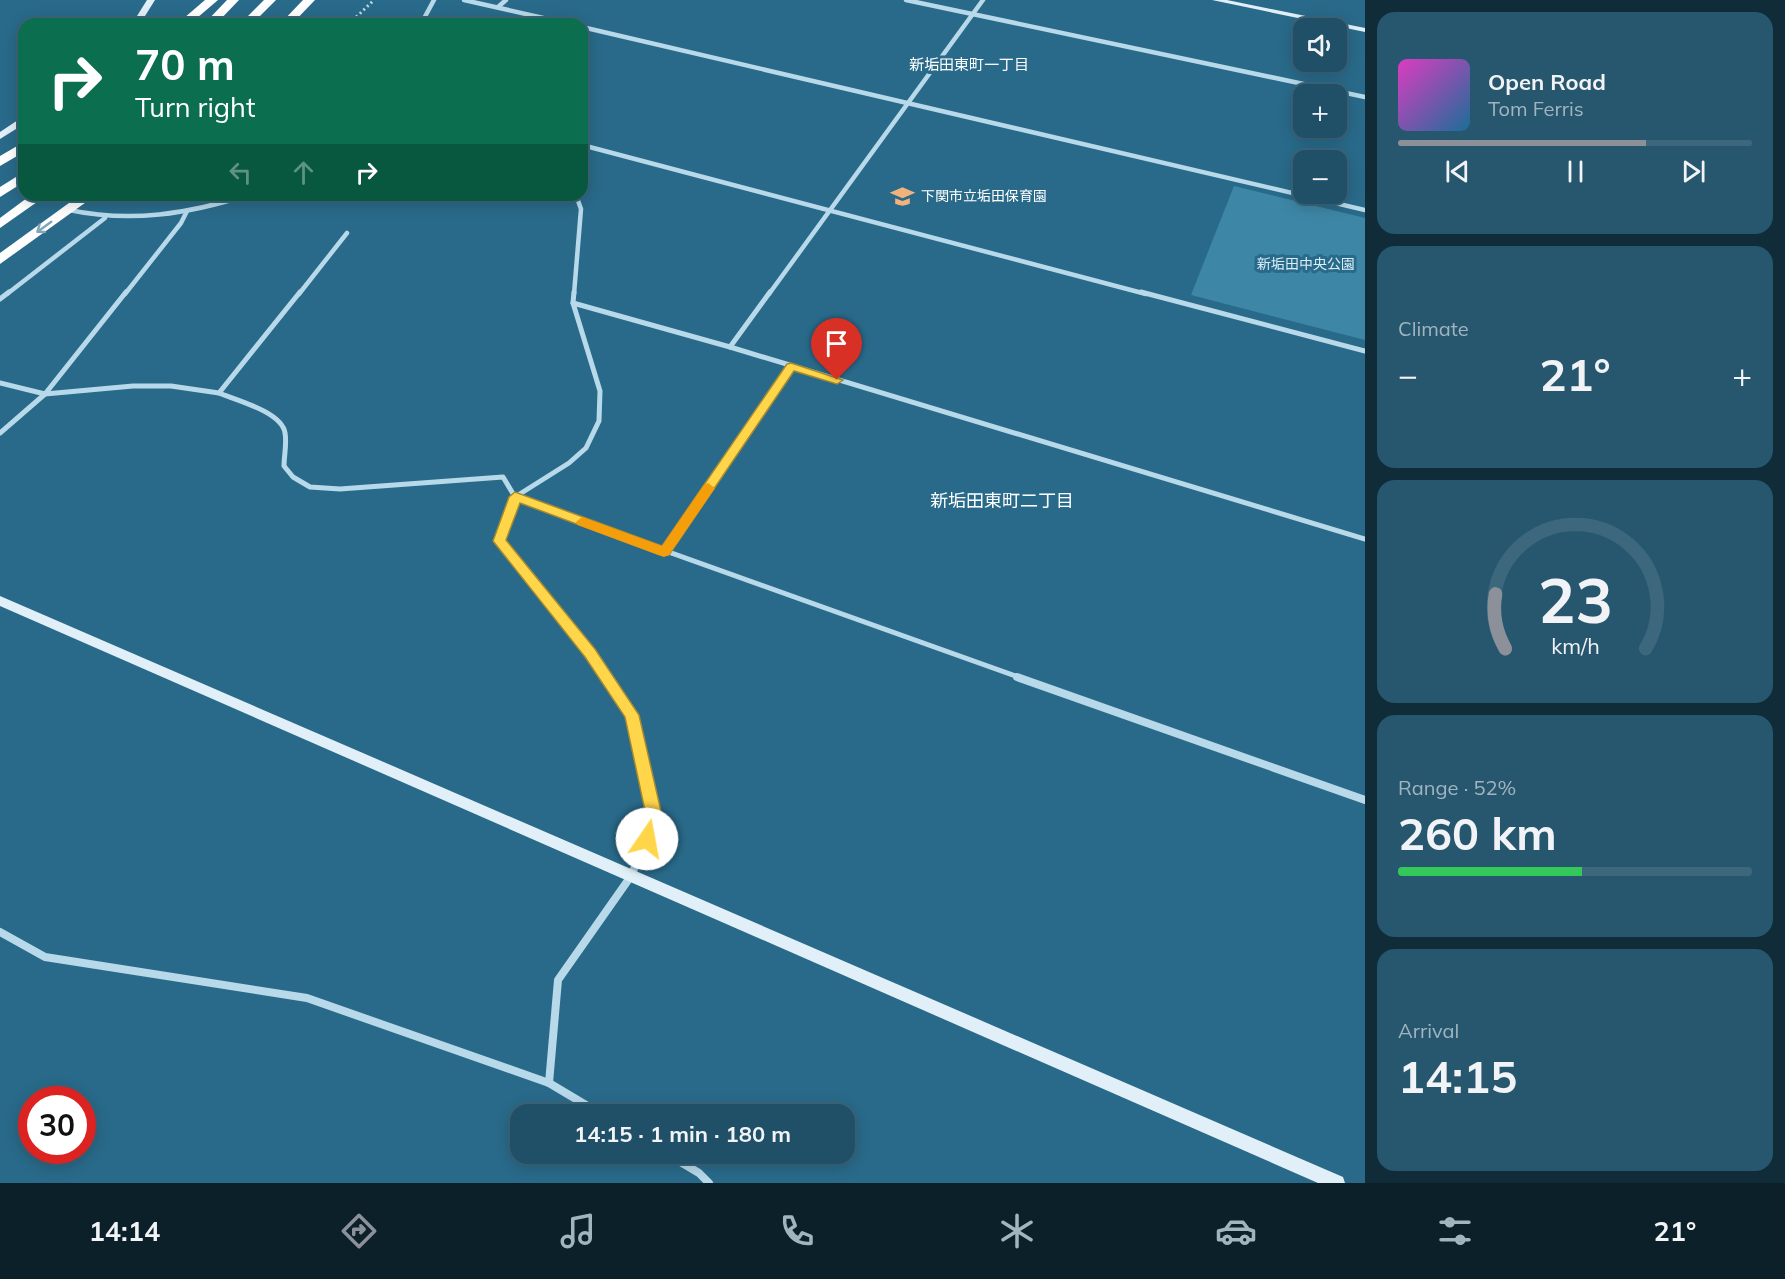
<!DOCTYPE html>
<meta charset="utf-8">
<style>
:root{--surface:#1f5068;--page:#27576e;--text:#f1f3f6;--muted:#a1b5c0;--line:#3c677c;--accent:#8c9099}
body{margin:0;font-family:Mulish,"Noto Sans JP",sans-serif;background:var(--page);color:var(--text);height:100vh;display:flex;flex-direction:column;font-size:22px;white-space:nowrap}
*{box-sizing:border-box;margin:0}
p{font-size:20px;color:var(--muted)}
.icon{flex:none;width:33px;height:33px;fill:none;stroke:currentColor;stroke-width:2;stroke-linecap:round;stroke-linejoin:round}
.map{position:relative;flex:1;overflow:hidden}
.panel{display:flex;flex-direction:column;gap:12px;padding:12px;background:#112c39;width:420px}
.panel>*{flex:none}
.banner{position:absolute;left:18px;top:18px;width:570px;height:183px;border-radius:18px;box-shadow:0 3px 15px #0003,0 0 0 2px var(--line);background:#0b6e4f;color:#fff;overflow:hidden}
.fabs{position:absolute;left:1293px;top:18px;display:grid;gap:12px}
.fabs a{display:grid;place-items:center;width:54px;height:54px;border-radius:12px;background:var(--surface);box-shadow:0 3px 15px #0003,0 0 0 2px var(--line);font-size:30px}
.speed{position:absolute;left:18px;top:1086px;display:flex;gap:12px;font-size:30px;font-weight:700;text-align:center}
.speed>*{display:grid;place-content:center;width:78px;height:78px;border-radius:50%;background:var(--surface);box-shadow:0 3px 15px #0003,0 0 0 2px var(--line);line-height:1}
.speed .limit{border:9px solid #d22;background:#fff;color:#111}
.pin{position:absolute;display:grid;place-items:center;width:51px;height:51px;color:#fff;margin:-62px -26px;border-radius:50% 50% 50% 0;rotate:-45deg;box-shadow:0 0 6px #0007}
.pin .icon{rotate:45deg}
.me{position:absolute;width:66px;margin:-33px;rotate:12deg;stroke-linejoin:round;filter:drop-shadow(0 0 4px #0008)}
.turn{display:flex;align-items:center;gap:21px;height:126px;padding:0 18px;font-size:27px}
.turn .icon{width:78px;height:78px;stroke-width:2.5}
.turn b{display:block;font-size:42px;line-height:51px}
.lanes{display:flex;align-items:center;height:57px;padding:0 18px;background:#0003;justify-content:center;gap:30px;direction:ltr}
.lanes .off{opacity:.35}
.big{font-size:45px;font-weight:700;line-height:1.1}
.panel .tile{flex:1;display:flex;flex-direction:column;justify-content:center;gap:9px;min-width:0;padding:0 21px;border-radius:18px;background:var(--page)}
.panel .dial{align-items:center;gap:0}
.dial svg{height:156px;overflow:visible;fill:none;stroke:var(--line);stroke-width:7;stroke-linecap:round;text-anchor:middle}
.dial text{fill:var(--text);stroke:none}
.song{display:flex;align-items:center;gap:18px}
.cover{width:72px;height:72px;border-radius:9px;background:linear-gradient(135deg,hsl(310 70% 55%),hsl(200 70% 35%))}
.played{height:6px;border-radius:3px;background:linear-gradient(90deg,var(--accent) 70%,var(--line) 70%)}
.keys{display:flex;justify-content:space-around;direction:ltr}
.heat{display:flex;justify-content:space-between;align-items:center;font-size:33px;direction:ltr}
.charge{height:9px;border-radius:4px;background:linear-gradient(90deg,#34c759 52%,var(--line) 0)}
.trip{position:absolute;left:510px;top:1104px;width:345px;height:60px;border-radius:18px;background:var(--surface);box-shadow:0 3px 15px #0003,0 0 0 2px var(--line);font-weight:700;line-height:60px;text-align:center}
.tab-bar{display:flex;height:96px;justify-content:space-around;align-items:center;background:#0c202a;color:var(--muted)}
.tab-bar .icon{width:42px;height:42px}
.tab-bar .current{color:var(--accent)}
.tab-bar b{font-size:27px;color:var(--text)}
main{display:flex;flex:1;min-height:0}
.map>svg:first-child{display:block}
.green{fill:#3e86a6}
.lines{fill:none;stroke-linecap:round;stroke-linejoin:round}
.path{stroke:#b7d9e9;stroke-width:3;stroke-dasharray:2 3;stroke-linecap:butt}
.street-far2{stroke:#b7d9e9;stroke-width:4.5}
.street-far1{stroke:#b7d9e9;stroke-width:5}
.street{stroke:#b7d9e9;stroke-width:8}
.secondary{fill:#e1f0f8;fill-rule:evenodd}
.highway{fill:#fff;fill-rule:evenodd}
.oneway{stroke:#7fa6b9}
.route{fill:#ffd54a;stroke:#a68a30;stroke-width:1.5}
.slow{fill:#f59e0b}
.labels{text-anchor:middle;stroke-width:6;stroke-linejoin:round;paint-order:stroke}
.far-poi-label{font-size:14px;fill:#fff;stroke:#296a8a;text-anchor:start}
.far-park-label{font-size:14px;fill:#daeef7;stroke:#296a8a}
.far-neighbourhood-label{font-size:15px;fill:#fff;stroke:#296a8a}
.neighbourhood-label{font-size:18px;fill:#fff;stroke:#296a8a}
</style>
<main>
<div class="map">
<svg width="1365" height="1183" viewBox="0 0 1365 1183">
<rect width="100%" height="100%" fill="#296a8a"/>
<!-- green -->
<path class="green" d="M1234,186L1365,218V340L1191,295Z"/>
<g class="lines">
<!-- path -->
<path class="path" d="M349,24L374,0"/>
<!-- street-far2 -->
<g class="street-far2">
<path d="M464,0L570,24"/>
<path d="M906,0L1365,97"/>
<path d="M498,7L506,0"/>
<path d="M421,24L434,0"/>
<path d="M582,27L1365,210"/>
<path d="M582,145L1146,294"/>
<path d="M69,210C131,223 188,214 248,195"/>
<path d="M7,294L105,218"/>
<path d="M125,294L181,223L187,211"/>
<path d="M299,294L347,233"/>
<path d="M574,294L581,209L576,195"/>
<path d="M769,294L983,0"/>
</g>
<!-- street-far1 -->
<g class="street-far1">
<path d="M574,292L573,303L600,391L599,421L586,448L569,463L515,497L499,541L590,653L607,678"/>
<path d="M1141,292L1365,351"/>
<path d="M0,299L9,292"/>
<path d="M573,303L730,347L1365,539"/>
<path d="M730,347L770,292"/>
<path d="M0,383L45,394L126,292"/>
<path d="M219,393C236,400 282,412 285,433C287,443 284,456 284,466L293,477L310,487L340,489L503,477L515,497L1021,678"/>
<path d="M0,433L45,394L133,386H171L219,393L300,292"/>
<path d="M664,552L791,366"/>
</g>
<!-- street -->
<g class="street">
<path d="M1017,677L1365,800"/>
<path d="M0,932L45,957L307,998L549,1083L601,1114"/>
<path d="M549,1083L558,980L631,876L655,820L632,715L606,677"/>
<path d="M667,1154L699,1173L709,1183"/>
</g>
<!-- secondary -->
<g class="secondary">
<path d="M147,0H155L140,24H132Z"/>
<path d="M1212,0H1227L1365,28V32Z"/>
<path d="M21,118H24V124L0,139V132Z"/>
<path d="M0,596L1343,1177L1345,1183H1318L0,606Z"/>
</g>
<!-- highway -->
<g class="highway">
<path d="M205,0H218L190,24H177Z"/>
<path d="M227,0H239L216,24H204Z"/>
<path d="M264,0H276L252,24H240Z"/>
<path d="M303,0H315L292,24H280Z"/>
<path d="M24,142V152L0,166V156Z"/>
<path d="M24,172V182L0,197V187Z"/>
<path d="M31,195H47L0,228V218Z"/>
<path d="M80,195H96L0,264V253Z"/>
</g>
</g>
<!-- one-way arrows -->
<defs><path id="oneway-shaft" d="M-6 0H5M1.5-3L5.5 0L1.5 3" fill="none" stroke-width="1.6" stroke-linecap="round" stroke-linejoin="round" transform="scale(1.5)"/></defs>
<use class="oneway" href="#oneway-shaft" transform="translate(44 227) rotate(144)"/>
<!-- route -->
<path class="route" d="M791,363L843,380L837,384L794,371L669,555H660L520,503L506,540L595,649L639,715L663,820L653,844H642L639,839L647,820L625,717L585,657L493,541L509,497L515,492L662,546L787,364Z"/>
<!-- slow -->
<path class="slow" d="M708,483L715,488L713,491L669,555L664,557L578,525L576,522L582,517L662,546L704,485Z"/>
<!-- icons -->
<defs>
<symbol id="school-bare" viewBox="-9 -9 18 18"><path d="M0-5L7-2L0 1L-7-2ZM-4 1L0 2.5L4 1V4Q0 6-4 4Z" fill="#f0b37d" stroke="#296a8a" stroke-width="2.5" paint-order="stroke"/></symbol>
</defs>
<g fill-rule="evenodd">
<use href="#school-bare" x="886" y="180" width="33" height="33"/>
</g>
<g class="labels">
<!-- far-poi labels -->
<g class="far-poi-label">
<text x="921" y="201">下関市立垢田保育園</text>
</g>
<!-- far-park labels -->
<g class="far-park-label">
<text x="1306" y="269">新垢田中央公園</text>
</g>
<!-- far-neighbourhood labels -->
<g class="far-neighbourhood-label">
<text x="969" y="70">新垢田東町一丁目</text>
</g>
<!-- neighbourhood labels -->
<g class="neighbourhood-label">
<text x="1002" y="507">新垢田東町二丁目</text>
</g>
</g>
</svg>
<div class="fabs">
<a><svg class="icon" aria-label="sound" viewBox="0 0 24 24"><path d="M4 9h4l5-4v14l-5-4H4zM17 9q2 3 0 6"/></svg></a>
<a>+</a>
<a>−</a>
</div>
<div class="speed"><div class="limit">30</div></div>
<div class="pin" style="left:837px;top:380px;background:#d93025"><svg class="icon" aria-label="arrive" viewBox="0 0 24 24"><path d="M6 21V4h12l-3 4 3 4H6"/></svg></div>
<svg class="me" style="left:647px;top:839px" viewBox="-20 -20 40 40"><circle r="19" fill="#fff"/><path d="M0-13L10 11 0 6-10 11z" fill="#ffd54a"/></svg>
<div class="trip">14:15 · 1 min · 180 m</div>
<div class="banner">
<div class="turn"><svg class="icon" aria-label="right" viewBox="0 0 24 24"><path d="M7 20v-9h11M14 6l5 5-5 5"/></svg><div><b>70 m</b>Turn right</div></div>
<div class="lanes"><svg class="icon off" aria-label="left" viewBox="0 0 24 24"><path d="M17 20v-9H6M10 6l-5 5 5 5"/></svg><svg class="icon off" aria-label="ahead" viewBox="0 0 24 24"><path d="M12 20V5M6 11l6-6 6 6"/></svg><svg class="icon" aria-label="right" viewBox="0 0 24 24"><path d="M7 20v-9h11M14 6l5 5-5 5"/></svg></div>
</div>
</div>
<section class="panel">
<div class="tile">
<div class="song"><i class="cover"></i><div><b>Open Road</b><p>Tom Ferris</p></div></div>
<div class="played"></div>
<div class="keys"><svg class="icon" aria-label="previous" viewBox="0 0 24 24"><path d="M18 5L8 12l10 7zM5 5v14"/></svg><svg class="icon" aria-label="pause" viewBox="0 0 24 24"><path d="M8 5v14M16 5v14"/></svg><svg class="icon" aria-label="next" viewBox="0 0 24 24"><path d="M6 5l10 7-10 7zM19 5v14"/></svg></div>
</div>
<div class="tile"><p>Climate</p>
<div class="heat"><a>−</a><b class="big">21°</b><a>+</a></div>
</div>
<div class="tile dial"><svg viewBox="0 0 100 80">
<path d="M14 69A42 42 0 1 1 86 69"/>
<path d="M14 69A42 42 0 0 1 9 41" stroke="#8c9099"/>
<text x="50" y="56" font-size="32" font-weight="700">23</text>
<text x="50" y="72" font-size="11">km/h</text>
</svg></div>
<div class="tile"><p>Range · 52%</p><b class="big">260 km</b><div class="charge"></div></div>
<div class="tile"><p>Arrival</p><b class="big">14:15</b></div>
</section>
</main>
<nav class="tab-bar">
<b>14:14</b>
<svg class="icon current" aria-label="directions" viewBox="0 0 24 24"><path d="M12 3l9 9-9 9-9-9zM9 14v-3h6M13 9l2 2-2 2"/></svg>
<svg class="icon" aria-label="music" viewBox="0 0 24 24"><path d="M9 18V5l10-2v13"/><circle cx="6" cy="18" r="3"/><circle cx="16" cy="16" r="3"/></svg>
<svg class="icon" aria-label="phone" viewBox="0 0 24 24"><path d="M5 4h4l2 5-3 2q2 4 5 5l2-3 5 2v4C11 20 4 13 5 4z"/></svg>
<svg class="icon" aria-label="climate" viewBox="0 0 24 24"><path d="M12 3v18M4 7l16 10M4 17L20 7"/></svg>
<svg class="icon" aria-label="car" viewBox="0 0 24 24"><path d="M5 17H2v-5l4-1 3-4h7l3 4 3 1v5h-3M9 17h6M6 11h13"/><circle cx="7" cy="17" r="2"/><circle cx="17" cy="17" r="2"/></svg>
<svg class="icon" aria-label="filters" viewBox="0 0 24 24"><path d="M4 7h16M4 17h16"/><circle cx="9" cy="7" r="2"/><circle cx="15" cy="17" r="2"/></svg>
<b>21°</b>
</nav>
